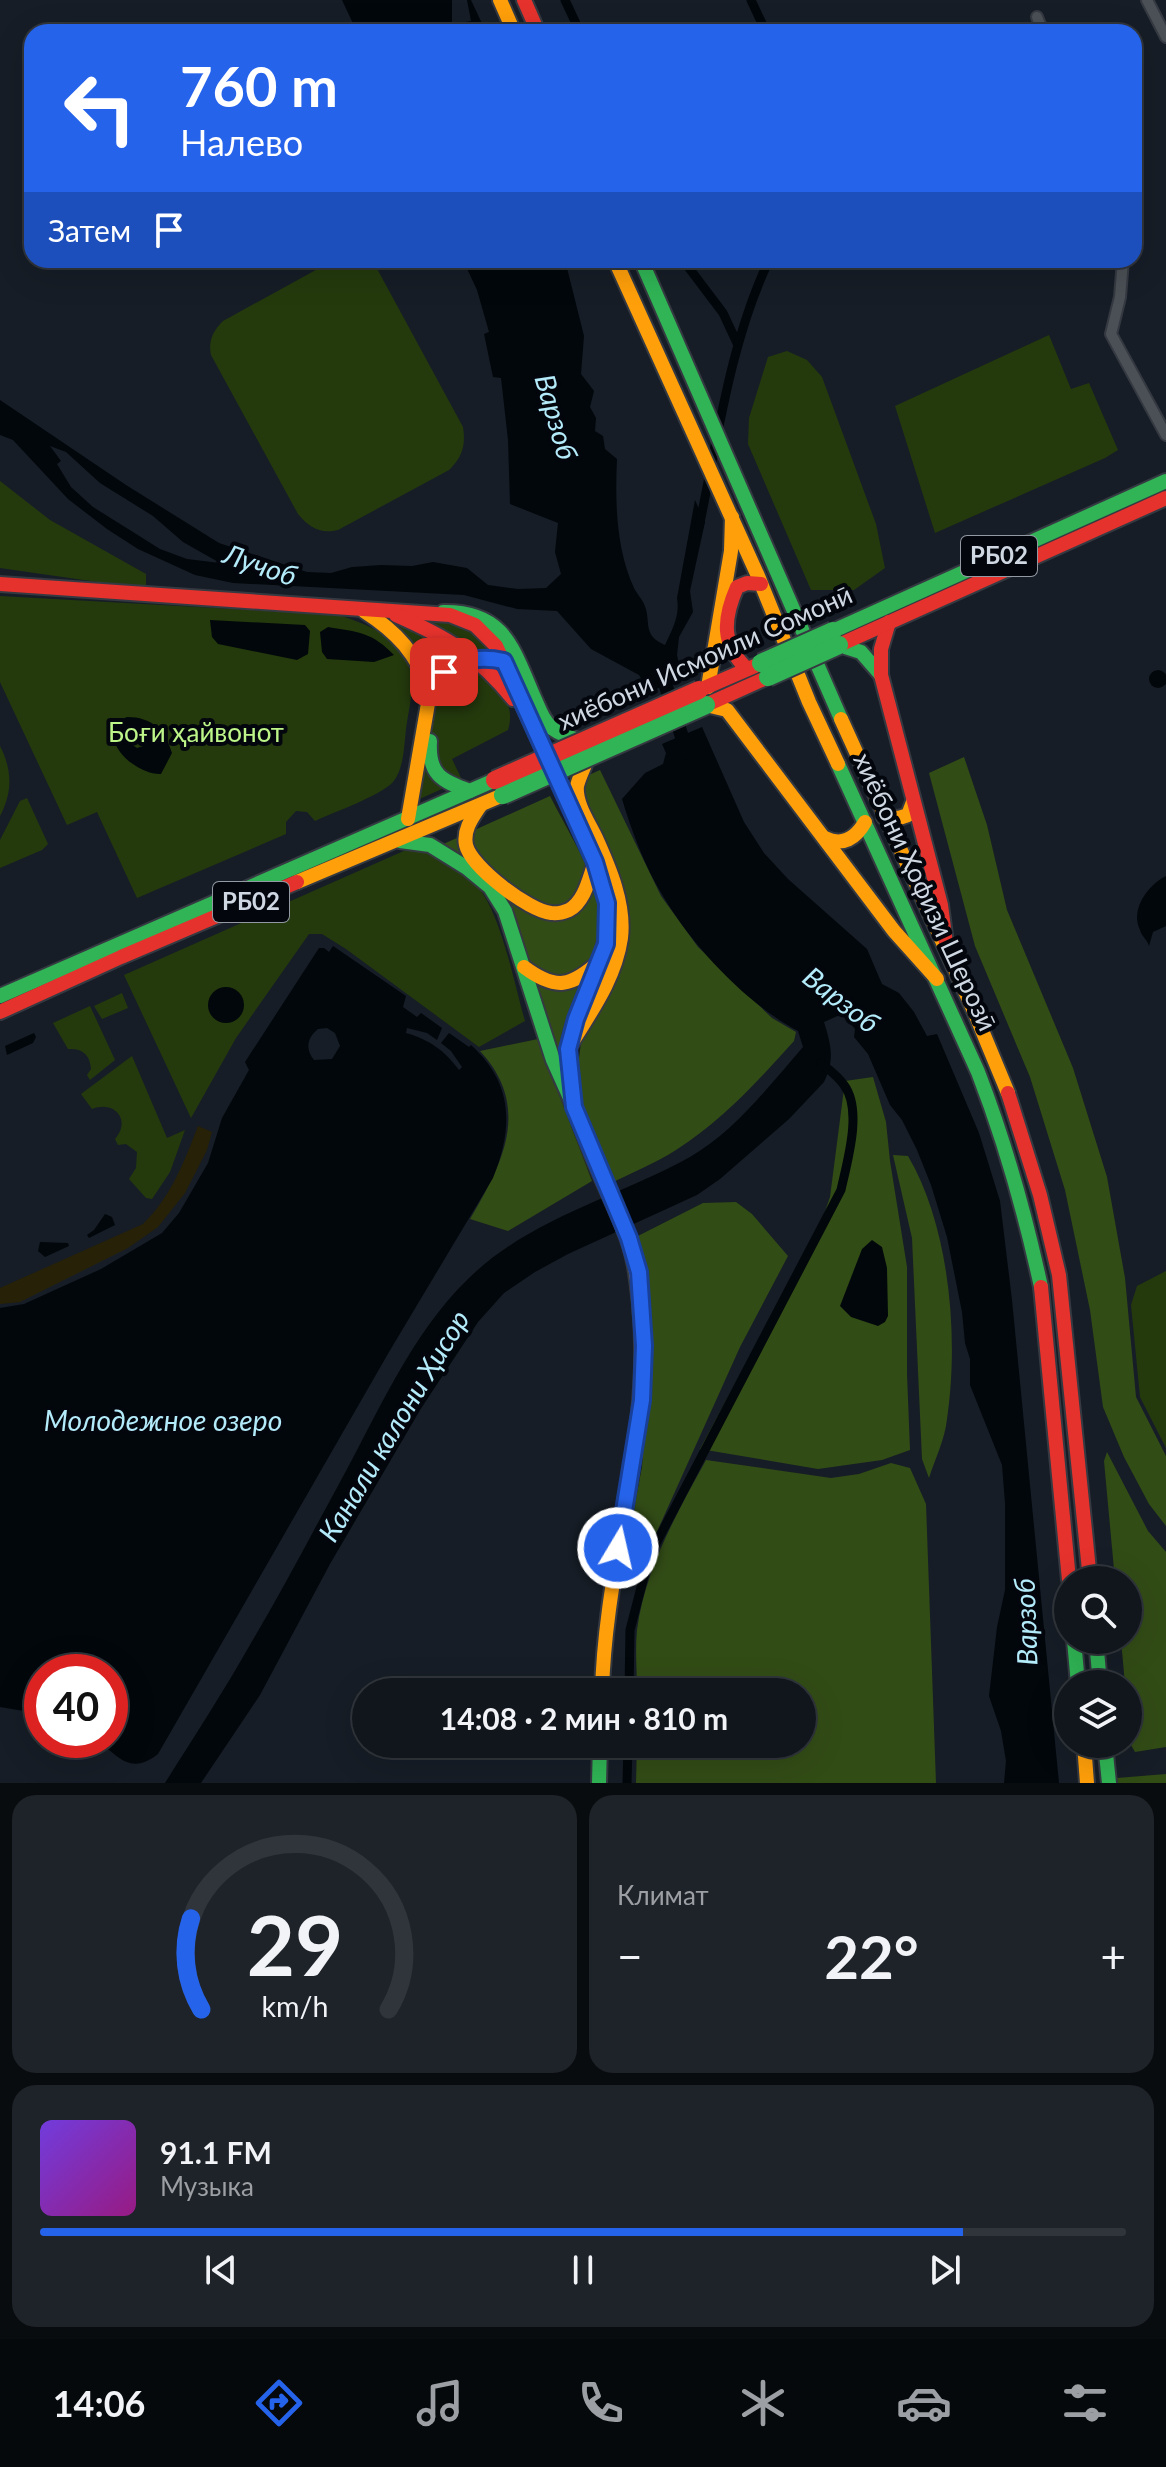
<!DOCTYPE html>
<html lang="ru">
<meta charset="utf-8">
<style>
:root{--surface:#10161c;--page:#1e2329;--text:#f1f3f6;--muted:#9c9fa3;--line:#30353b;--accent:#2563eb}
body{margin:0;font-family:Lato,sans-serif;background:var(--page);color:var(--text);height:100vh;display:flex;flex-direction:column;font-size:30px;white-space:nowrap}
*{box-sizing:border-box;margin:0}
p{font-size:26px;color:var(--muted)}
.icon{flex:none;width:44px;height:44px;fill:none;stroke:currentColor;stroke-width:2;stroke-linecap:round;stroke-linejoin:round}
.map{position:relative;height:1783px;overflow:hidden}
.details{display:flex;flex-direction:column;gap:12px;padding:12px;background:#090c0f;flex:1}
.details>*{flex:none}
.hud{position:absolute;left:24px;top:24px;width:1118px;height:244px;border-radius:24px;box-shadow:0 8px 32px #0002,0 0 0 2px var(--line);background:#2563eb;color:#fff;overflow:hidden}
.fabs{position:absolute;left:1054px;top:1566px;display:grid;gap:16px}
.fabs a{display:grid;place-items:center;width:88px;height:88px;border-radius:50%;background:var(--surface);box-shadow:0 8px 32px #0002,0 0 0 2px var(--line);font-size:40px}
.speed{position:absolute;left:24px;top:1654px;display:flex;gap:16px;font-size:40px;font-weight:700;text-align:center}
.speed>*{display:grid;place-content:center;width:104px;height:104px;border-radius:50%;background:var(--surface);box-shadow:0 8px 32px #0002,0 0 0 2px var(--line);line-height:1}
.speed .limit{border:12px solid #d22;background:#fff;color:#111}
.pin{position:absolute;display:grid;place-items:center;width:68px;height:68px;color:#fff;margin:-34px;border-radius:16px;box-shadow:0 4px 12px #0006}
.me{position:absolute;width:88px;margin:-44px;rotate:9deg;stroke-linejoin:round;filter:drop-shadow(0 0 6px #0008)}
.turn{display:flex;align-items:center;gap:28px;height:168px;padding:0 24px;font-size:36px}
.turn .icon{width:104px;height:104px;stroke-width:2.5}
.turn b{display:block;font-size:56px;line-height:68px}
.then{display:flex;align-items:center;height:76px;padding:0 24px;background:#0003;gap:16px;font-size:30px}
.big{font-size:60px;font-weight:700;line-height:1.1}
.details .card{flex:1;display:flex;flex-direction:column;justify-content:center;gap:12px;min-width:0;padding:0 28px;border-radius:24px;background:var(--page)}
.details .dial{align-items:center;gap:0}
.dial svg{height:208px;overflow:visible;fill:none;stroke:var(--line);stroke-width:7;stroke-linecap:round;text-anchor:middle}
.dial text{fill:var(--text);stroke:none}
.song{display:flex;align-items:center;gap:24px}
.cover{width:96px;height:96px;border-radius:12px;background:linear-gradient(135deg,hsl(260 70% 55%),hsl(310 70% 35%))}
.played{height:8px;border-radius:4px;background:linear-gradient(90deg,var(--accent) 85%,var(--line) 85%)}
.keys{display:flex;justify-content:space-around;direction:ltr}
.heat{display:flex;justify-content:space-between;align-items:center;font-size:44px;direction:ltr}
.details .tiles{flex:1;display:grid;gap:12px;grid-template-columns:1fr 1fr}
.card:last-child{grid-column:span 2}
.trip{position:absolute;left:352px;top:1678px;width:464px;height:80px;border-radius:40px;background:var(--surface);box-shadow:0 8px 32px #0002,0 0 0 2px var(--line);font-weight:700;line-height:80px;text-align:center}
.tab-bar{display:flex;height:128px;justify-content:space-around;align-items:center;background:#06090b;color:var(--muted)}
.tab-bar .icon{width:56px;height:56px}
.tab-bar .on{color:var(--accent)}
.tab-bar b{font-size:36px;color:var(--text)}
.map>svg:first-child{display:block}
.green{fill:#243a0d}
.forest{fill:#324c16}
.sand{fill:#272107}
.water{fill:#02070b;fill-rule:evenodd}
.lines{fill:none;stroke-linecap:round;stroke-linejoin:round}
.canal{stroke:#02070b;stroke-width:9}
.river{stroke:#02070b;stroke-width:14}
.street-casing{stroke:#353941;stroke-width:14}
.fast-casing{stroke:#353941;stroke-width:18}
.slow-casing{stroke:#353941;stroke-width:18}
.jam-casing{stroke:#353941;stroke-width:18}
.street{stroke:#4b5056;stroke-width:10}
.fast{stroke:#30b455;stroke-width:14}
.slow{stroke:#ff9f0a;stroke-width:14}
.jam{stroke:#e5322d;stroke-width:14}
.fast-bridge-casing{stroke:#353941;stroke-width:22;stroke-linecap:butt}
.jam-bridge-casing{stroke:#353941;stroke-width:22;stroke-linecap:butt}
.fast-bridge{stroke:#30b455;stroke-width:18}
.jam-bridge{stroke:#e5322d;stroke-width:18}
.route-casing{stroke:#184099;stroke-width:20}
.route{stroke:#2563eb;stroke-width:14}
.labels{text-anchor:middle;stroke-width:8;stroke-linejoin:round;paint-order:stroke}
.shield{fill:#03070d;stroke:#9299a2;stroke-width:2}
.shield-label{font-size:24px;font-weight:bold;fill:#cfd7e2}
.street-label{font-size:26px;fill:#cfd7e2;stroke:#03070d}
.park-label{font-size:26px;fill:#bef589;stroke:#03070d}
.water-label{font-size:28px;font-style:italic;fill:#b4ebfa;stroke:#03070d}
</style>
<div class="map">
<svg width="1166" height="1783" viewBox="0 0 1166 1783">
<rect width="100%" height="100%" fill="#161d26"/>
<!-- green -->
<g class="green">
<path d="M334,260H366L375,265L463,427C466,446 462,457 449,470L338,530C320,534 310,528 298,514L211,355C208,341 213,331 223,321Z"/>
<path d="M1049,335L1071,389L1089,383L1118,450L1105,458L935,533L895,406Z"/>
<path d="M787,351L807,360L822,377L876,524L885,568L854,590H811L748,444L749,418L768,357Z"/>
<path d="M0,481L50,520L146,574V589L0,568Z"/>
<path d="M0,596L339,615C369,625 405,639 411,674C414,690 408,713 406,729C404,746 404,769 393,782C380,796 334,812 315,821L307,812L296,811L286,822V834L137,898L97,812L67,825L0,682Z"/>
<path d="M409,617H423L473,626L496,655L479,652Z"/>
<path d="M399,622L470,657L434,677L389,623Z"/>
<path d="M476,664C495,682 517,701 508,730L452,759L462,780L415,801L440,683Z"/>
<path d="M0,746C12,770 13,791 0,816Z"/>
<path d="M27,798L48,844L42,850L0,868V840L20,801Z"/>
<path d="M424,842C440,854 458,866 473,881C500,907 514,983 525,1021L479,1047L346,949L322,934H309L236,1038L191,1118L124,975Z"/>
<path d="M122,993L128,1008L102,1019L94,1006Z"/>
<path d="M90,1006L115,1060L90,1080L87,1075L91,1069C90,1055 83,1048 68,1049L53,1023Z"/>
<path d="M132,1056L167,1138L185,1130L170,1172L152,1199L146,1198L129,1179L136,1168L137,1152L126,1144L118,1145L115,1139C132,1120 114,1100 92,1109L81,1094Z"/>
<path d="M1166,1271V1448L1140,1397L1131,1305L1137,1286Z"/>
</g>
<!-- forest -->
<g class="forest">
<path d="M964,757L987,825L1007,910L1073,1068L1107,1177L1125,1278L1136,1397L1166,1456V1526L1149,1504L1124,1457L1103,1407L1090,1310L1065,1190L1030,1077L975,946L929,773Z"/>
<path d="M600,770L661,896L698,947L772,1018L796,1032L794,1041C758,1081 722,1121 676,1150C656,1163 631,1173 609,1184L574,1093L582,1036L619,957L580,779Z"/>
<path d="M550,796C571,838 604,885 601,933C599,950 593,965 587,980C576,1009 562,1021 559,1054L507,909L439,846Z"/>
<path d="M538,1039L592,1181L508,1231L470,1219C503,1163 532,1107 480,1051Z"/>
<path d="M873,1077L886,1122L890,1161L907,1267V1374L910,1450L882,1460L818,1469L700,1449L821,1223L830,1197L845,1081Z"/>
<path d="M893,1155L908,1156C950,1227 959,1339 947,1419C945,1439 935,1459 929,1478L922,1459L912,1238Z"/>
<path d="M736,1202L752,1214L788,1256L740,1347L646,1556L626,1551L642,1467L647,1393L632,1239L703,1203Z"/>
<path d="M1107,1452L1148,1531L1166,1552V1747L1135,1752L1131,1745L1128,1684H1125L1121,1640H1128V1580H1115L1104,1461Z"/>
<path d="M706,1460L831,1478L859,1474L891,1463L910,1468L926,1504L936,1783H636L637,1744H802V1692H637C637,1672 635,1650 637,1630C645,1569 677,1513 706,1460Z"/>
<path d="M1166,1774V1783H1118L1117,1778Z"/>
</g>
<!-- sand -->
<path class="sand" d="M198,1126L212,1132L207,1150L185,1193L158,1227L128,1248L20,1302L0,1304V1288L143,1224C171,1197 184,1162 198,1126Z"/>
<!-- water -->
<g class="water">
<path d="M342,0H452V24L471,21L467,0H471L486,32H357Z"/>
<path d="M463,260H565L584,336L581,374L594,391L590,407L596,418L595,431L603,436L605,449L617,459C615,502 616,549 634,588C637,594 642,599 644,604C652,621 641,635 665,645C673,628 680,615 677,598L695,500L705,522L690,591L693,612L679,637L677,655L682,678L649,692L639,675L591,649L557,611L517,609L464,595L233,583L195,575L138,549L107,529L68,499L13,440L0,435V400L126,485L219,543L307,572L331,573L352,567L381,565L412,566L433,562L467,568L488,585L518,589L546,588L561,574L555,552L558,523L510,504L508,440L501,378L493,377L484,334L489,332L477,290ZM50,446L66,452L100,483L153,516L183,542L220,563L187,559L160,549L93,507L71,487L57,464L61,461Z"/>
<path d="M210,620L305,625L310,631L308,654L297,660L218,644L212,637Z"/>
<path d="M328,627C358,632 372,632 394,655L374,662L327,659L322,652L320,632Z"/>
<circle cx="1158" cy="679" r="9"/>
<path d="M127,717C152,717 165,730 172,753L161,774C143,775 111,754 114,732C114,730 119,722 120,720ZM137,730L146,733L149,737L146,745L137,748L131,744L128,735Z"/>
<path d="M702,727L744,822L764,853L788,879L867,949L882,984L899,993L914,1012L927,1036L937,1034L979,1133L1000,1201L1012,1300L1059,1783H1004L1006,1761L1001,1731L989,1696L997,1627L1005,1590V1503L1002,1465L970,1385V1359L965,1343L962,1312L947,1237L931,1185L917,1150L902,1120L890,1105L868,1054L854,1037L855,1029L842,1014L824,1022C831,1045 835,1059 824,1082L789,1119L720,1179L697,1195L568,1254L535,1272L504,1293L478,1322L420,1410L330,1564L260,1695L201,1783H165C194,1737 224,1691 251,1643C282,1591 310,1537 339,1484C377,1415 411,1334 468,1279C530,1218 616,1198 690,1157C735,1131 769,1086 803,1047L798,1031C747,1004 693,947 663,896C645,867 632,832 622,799L645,773L663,764L666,753L662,744Z"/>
<path d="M1166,876V926L1153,932L1149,946C1147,939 1142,937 1140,930C1130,909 1148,885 1166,876Z"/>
<path d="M333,946L406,996L403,1007L417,1017L421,1013L442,1028L437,1040L427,1033L407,1028L406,1033C430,1040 444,1050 459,1070L462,1067L451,1051L441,1043L449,1033L469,1047L471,1045C514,1084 513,1128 493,1178L389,1352L158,1754C131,1775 120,1758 97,1740H110V1672H42V1714L0,1707V1308L24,1304L101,1269L162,1233L179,1213L208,1163L222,1118L249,1070L245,1062L319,948H324L329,952ZM327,1028L335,1033L340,1046L332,1059L314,1060C305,1049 307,1038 318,1029Z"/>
<circle cx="226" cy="1005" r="18"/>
<path d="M34,1033L36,1037L33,1043L7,1055L5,1046Z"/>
<path d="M105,1214L112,1217L115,1225L89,1238L87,1235L94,1230Z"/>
<path d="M872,1240L882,1247L887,1268L888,1316L885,1322L878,1326L851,1317L840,1306L862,1249Z"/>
<path d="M40,1242L68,1243L69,1246L45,1257L38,1251Z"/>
</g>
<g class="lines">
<!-- canal -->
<g class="canal">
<path d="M565,0L580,32"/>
<path d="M751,0L766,32"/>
<path d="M683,260L723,313L737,343"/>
<path d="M699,527C718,437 730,343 769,260"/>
<path d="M629,1692L630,1630L649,1557L841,1190C847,1162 863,1110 844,1085C838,1076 828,1069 821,1063"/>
<path d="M627,1783L628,1744"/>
</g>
<!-- river -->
<path class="river" d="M654,670L664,680L687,753"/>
<defs>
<g id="street">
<path d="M1147,0L1166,37"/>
<path d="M1037,17L1043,32"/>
<path d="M1123,260L1120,297L1111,334L1166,435"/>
</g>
<g id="fast">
<path d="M641,260L841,719"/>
<path d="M443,612C505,611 513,649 534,697C539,708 543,721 553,729C561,735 572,738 582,741"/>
<path d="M833,631L1166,481"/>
<path d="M839,645L861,652L881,675"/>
<path d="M538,738C559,784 599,854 607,902C615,956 574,997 568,1049C562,1103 604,1179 624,1229"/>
<path d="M430,741C428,774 441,781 470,791"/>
<path d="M838,764L978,1072C1005,1142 1025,1213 1041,1287"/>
<path d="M400,841L430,845L467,868L490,887L505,911L553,1060L574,1107"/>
<path d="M0,996L495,780"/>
<path d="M1074,1640L1078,1684"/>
<path d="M1096,1640L1100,1684"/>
<path d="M1105,1744L1109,1783"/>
<path d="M599,1783L600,1744"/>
</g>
<g id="slow">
<path d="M500,0L514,32"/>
<path d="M615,260L758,576L809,702L838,764"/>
<path d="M364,611C397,632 417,654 430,692"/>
<path d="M708,687L731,551L732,517"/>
<path d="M706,705L727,710L894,931L937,979"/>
<path d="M841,719L974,1011L1008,1093"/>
<path d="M480,806C472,818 463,830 466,845C471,867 529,911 551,913C556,914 564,912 569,910C585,901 589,878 595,862"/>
<path d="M884,817L899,818L908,815L913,802"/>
<path d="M408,819L430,692C447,664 472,655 504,661"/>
<path d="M825,838C843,847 856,838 865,822"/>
<path d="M297,882L503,795"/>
<path d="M524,967C556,991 571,987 600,961"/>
<path d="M568,1049C589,1014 615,980 621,938C625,904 610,869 596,838C589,823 575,803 577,786C579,777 585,766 588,757"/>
<path d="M602,1692C605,1562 653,1436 640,1305C637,1277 635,1256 624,1229"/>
<path d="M1084,1744L1087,1783"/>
</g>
<g id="jam">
<path d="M524,0L538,32"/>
<path d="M0,584L450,615L475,625L496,646L538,738"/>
<path d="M396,615C446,637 479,656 513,699"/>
<path d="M889,622L881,649V675L941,905L947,951"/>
<path d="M839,645L1166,498"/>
<path d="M747,669C721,644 723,619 737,587L747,583L761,584"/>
<path d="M702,689L755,666"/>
<path d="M706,705L768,677"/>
<path d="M0,1012L121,957L297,882"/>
<path d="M1008,1093L1040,1195L1059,1275L1090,1580"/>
<path d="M1041,1287L1069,1580"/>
</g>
</defs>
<!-- street casing -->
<use href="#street" class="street-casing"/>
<!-- fast casing -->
<use href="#fast" class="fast-casing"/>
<!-- slow casing -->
<use href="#slow" class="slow-casing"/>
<!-- jam casing -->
<use href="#jam" class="jam-casing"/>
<!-- street -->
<use href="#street" class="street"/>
<!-- fast -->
<use href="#fast" class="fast"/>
<!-- slow -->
<use href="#slow" class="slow"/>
<!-- jam -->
<use href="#jam" class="jam"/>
<defs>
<g id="fast-bridge">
<path d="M761,663L833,631"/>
<path d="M768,677L839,645"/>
<path d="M503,795L706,705"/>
</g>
<path id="jam-bridge" d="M495,780L699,690"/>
</defs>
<!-- fast-bridge casing -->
<use href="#fast-bridge" class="fast-bridge-casing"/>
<!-- jam-bridge casing -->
<use href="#jam-bridge" class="jam-bridge-casing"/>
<!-- fast-bridge -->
<use href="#fast-bridge" class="fast-bridge"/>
<!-- jam-bridge -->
<use href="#jam-bridge" class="jam-bridge"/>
</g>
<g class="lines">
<defs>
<path id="route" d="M444,672C463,659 481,656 504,661L595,862L607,903L606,944L576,1019L568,1049L574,1107L629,1238L639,1272L644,1346L642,1400L618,1548"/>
</defs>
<!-- route casing -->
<use href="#route" class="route-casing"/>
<!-- route -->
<use href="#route" class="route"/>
</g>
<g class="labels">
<!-- shield labels -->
<g class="shield">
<rect x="961" y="536" width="76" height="40" rx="6"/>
<rect x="213" y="882" width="76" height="40" rx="6"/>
</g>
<g class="shield-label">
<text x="999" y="564">РБ02</text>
<text x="251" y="910">РБ02</text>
</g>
<!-- street labels -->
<g class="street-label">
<text transform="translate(705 658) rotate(-24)" y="9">хиёбони Исмоили Сомонӣ</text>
<text transform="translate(925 892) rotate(65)" y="9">хиёбони Ҳофизи Шерозӣ</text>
</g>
<!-- park labels -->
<g class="park-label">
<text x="196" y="742">Боғи ҳайвонот</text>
</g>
<!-- water labels -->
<g class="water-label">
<text transform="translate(556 417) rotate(74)" y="10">Варзоб</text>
<text transform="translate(260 565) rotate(19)" y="10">Лучоб</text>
<text transform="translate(841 1000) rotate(38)" y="10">Варзоб</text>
<text x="163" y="1431">Молодежное озеро</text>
<text transform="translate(394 1426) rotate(-59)" y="10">Канали калони Ҳисор</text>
<text transform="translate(1026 1622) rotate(-92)" y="10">Варзоб</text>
</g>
</g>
</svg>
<div class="fabs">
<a><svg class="icon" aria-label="search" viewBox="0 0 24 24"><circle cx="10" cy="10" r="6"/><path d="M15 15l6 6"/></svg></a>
<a><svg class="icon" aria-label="layers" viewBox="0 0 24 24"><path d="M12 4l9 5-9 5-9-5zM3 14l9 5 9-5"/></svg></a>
</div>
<div class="speed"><div class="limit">40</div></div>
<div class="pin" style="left:444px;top:672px;background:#d93025"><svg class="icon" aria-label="arrive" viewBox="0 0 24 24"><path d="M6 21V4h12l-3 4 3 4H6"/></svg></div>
<svg class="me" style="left:618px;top:1548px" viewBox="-20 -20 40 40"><circle r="17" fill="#2563eb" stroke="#fff" stroke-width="3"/><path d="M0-11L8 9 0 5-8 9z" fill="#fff"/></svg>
<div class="trip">14:08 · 2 мин · 810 m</div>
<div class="hud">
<div class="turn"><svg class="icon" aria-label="left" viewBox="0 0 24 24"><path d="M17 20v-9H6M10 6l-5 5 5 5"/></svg><div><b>760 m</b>Налево</div></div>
<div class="then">Затем<svg class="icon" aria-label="arrive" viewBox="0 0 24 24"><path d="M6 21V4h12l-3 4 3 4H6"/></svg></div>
</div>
</div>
<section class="details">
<div class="tiles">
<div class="card dial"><svg viewBox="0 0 100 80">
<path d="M14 69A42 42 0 1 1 86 69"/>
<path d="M14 69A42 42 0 0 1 10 34" stroke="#2563eb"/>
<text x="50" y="56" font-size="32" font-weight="700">29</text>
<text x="50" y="72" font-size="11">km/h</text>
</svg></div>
<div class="card"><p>Климат</p>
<div class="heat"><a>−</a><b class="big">22°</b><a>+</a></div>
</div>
<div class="card">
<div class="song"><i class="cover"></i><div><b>91.1 FM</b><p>Музыка</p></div></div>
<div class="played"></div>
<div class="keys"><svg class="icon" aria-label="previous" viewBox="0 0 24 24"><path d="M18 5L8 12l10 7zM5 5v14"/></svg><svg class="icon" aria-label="pause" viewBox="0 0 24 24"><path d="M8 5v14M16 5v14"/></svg><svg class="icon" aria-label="next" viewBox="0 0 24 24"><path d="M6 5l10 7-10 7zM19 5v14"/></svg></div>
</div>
</div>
</section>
<nav class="tab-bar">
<b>14:06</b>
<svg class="icon on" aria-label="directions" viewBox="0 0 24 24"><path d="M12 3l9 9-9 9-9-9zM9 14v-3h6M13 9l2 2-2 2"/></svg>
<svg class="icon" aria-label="music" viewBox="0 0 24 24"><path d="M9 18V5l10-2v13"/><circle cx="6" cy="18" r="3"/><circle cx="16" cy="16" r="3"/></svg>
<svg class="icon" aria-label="phone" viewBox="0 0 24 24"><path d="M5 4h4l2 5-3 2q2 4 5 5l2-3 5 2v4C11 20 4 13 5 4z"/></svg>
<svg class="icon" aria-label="climate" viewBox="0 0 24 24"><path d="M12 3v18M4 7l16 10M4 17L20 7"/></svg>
<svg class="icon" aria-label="car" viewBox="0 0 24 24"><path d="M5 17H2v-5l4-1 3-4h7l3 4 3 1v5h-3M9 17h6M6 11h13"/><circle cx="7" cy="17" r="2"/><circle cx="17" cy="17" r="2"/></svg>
<svg class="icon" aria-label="filters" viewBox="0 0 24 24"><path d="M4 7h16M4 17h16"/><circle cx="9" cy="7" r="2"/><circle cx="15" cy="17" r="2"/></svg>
</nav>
